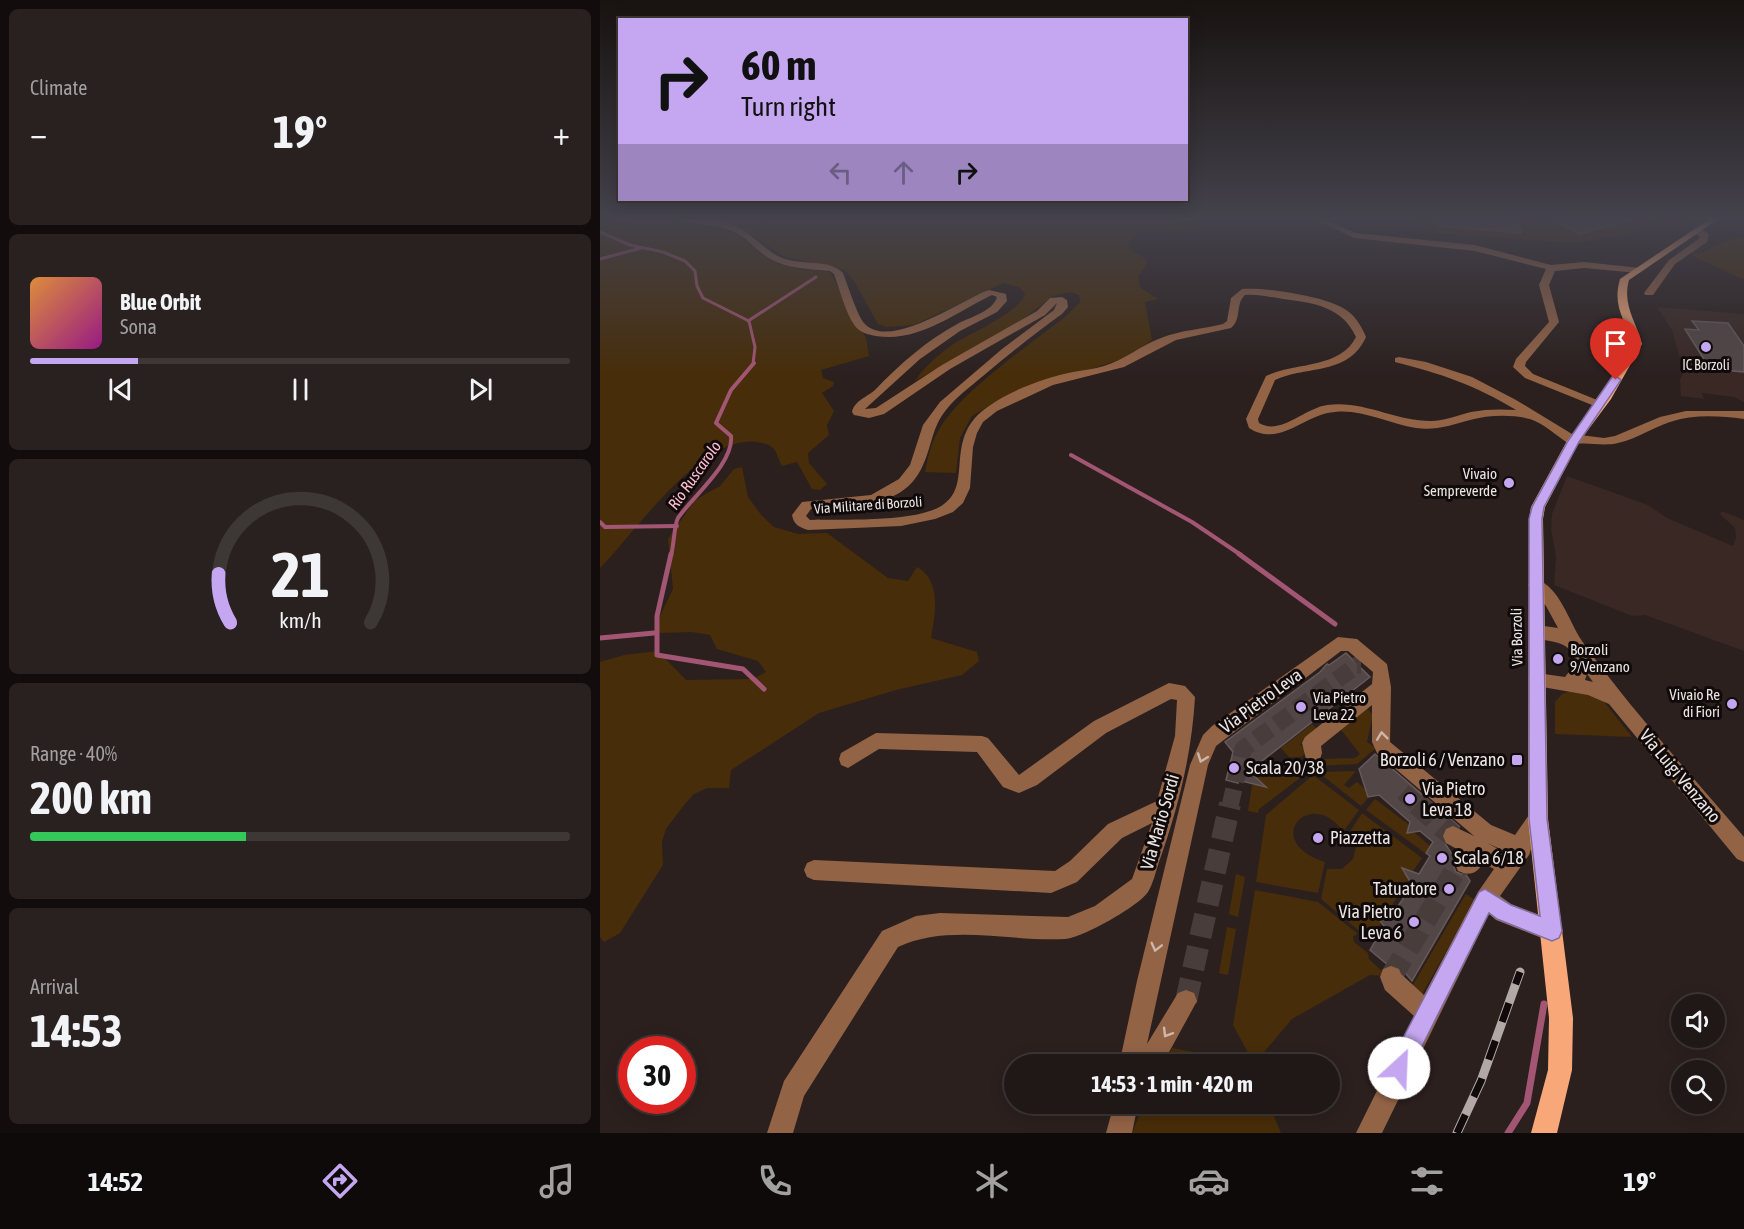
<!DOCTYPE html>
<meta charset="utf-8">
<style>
:root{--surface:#201816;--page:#28211f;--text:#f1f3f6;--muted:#a2a0a1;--line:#3d3735;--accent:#c5a7f1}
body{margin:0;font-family:"Asap Condensed",sans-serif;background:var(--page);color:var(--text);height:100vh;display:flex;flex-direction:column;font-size:22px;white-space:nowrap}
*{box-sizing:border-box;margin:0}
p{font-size:20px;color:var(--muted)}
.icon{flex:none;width:33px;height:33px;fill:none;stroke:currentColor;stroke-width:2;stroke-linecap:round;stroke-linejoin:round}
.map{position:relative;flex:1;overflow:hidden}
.details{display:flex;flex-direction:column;gap:9px;padding:9px;background:#120d0c;width:600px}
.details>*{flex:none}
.hud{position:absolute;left:18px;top:18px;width:570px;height:183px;border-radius:0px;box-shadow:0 3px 15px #0003,0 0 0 2px var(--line);background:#c5a7f1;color:#111;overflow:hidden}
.tools{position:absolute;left:1071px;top:994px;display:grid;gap:12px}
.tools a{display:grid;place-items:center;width:54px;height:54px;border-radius:50%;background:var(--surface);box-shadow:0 3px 15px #0003,0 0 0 2px var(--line);font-size:30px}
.speed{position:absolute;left:18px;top:1036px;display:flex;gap:12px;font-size:30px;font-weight:700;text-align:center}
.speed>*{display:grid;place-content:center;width:78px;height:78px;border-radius:50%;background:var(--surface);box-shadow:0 3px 15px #0003,0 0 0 2px var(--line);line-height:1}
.speed .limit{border:9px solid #d22;background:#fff;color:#111}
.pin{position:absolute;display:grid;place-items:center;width:51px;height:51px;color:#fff;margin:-62px -26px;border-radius:50% 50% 50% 0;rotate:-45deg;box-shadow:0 0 6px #0007}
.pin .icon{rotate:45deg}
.me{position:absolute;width:66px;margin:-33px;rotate:25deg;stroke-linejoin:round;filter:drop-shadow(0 0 4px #0008)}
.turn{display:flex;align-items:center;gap:21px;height:126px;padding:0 24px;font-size:27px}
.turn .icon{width:78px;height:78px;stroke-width:2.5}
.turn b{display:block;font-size:42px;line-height:51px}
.lanes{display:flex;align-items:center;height:57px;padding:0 24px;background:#0003;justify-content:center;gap:30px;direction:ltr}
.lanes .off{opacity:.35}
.big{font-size:45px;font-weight:700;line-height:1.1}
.details .widget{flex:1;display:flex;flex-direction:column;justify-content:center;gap:9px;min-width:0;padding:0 21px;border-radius:9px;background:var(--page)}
.details .dial{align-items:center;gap:0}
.dial svg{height:156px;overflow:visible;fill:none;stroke:var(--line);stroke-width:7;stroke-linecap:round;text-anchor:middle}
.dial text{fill:var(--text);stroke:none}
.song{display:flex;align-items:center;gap:18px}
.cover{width:72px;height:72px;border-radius:9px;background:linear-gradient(135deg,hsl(30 70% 55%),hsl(310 70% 35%))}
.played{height:6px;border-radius:3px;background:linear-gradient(90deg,var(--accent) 20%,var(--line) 20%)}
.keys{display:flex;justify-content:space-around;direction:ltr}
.heat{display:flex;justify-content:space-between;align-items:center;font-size:33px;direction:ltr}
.charge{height:9px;border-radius:4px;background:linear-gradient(90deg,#34c759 40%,var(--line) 0)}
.trip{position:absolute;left:404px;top:1054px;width:336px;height:60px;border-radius:30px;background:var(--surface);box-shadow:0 3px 15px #0003,0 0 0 2px var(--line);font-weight:700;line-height:60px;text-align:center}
.tabs{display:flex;height:96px;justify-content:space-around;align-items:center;background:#0d0a09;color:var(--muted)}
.tabs .icon{width:42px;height:42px}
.tabs .current{color:var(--accent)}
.tabs b{font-size:27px;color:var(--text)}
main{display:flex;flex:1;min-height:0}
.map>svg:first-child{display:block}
.built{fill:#392824}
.green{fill:#472d09}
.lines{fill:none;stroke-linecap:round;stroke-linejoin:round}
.stream-far3{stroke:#a35673;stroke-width:3}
.stream-far2{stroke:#a35673;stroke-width:4}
.stream-far1{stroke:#a35673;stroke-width:5}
.stream{stroke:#a35673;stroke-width:7}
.building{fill:#524646;stroke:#66595a;stroke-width:1.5}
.minor-tunnel-far1{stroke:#483d3b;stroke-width:17;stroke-dasharray:17 8;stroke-linecap:butt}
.minor-tunnel{stroke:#483d3b;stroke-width:22;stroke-dasharray:22 11;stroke-linecap:butt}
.minor{fill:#936346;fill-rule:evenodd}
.major{fill:#f8a878;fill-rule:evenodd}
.rail-casing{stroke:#b2a9a7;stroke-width:9}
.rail{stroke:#100b0a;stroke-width:7;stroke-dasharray:20;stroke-linecap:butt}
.oneway{stroke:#ccb7ab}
.route{fill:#c5a7f1;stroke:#806d9d;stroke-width:1.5}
.poi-dot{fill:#c5a7f1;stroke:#100b0a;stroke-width:2}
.labels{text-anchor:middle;stroke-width:6;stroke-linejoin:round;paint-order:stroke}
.far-poi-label{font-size:14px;fill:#ebe4e2;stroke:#100b0a}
.far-street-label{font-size:14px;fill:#ebe4e2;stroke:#100b0a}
.poi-label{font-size:15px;fill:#ebe4e2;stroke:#100b0a;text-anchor:end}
.street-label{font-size:15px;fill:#ebe4e2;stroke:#100b0a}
.water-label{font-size:16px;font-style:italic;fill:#ffbcd2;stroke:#100b0a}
.near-street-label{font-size:18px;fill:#ebe4e2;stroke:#100b0a}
.near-poi-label{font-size:18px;fill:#ebe4e2;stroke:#100b0a;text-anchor:start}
</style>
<main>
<section class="details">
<div class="widget"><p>Climate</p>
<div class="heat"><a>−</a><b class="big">19°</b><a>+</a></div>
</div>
<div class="widget">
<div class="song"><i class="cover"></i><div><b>Blue Orbit</b><p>Sona</p></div></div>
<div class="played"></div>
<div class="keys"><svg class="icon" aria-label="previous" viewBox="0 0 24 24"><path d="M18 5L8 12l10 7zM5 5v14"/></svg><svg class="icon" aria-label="pause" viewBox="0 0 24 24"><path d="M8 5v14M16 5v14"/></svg><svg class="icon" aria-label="next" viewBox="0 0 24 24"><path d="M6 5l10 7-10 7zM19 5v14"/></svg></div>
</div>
<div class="widget dial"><svg viewBox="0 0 100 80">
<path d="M14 69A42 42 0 1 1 86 69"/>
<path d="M14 69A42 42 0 0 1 8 44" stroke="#c5a7f1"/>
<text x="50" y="56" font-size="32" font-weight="700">21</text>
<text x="50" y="72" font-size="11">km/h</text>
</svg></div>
<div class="widget"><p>Range · 40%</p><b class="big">200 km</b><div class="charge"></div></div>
<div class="widget"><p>Arrival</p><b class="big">14:53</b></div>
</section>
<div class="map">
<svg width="1144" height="1133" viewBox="0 0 1144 1133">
<rect width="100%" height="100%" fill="#2b201e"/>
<!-- built -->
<g class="built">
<path d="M1057,307L1144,314V402L1134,397L1102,393L1104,399L1081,396L1080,380L1083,373L1082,366L1072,330Z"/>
<path d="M967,476L1048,505L1067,518L1133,546L1136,538L1135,528L1120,514L1122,511L1144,520V651L1045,615L1032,616L954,585L956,557L951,529L952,514Z"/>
</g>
<!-- green -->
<g class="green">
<path d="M0,218C43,218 88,218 129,232C146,237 159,255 175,262C192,270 211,270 230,272L266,338L269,356L221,370L223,378L234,382L233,386L222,393L234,411L227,425L229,435L208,453L209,463L227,484L220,490L212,489L197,462L182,466C179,461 177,453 174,449C170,444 163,443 157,442C101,434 36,532 0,568Z"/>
<path d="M93,218H557L601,225V229C578,236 560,230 538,232L528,244L530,250L546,259L547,264L538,276L540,287L558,299L545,302L552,340L525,358L404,397L372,416L360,438L356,473L325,472C328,457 331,442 340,428C363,390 429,345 465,317L480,302L479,295L470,292L453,296L415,325L315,381C325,366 338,355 352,345C370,333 418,314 425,294L419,287L403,283L314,325L287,327L278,324L253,279L244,270L183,256L154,236L126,224Z"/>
<path d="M815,218H1086L1090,223L1083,230L1054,221L1028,234L975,243L833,233L818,228L812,222Z"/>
<path d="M1144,237V280L1091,255L1094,252L1099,254L1111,249L1110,248L1134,238Z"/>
<path d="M142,467L148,497L162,516L174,527L198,534L227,533L288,578L308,581L317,567C342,581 335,615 331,638L377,652L379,661L362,675L296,690L219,713L131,770L129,788H107L94,794L84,805L66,829L62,842L63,865L20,933L4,942L0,937V662L24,655L58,651L86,680L153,679L166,672L158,661L117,649L110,635L92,632L59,633L54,628L73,589L68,539L95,500L120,486L134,469Z"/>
<path d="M974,690L1001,698L1032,737L955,734V702L962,694Z"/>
<path d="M764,705L773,715L767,742L776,748L757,764L716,766L715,759L755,758L760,754L738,726Z"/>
<path d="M712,724L717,729L700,744L707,752L701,757H689L681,748Z"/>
<path d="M756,771L744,785L749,788L757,782L766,790L765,792L769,797L761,806L718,772Z"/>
<path d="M708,772L659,809L658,813L648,811L652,785H655L658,773Z"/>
<path d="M713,775L759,810L743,832C712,785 659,841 725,862L718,893L656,882L666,815Z"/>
<path d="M775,799L808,824L809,832L815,833L830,846L825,853L766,810Z"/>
<path d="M762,813L822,858L813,871L807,874L808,880L787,913L783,911L778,915L781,923L770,940L721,899L727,869H742L753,859L756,846L749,833Z"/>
<path d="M636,874L645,877L638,917L629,914Z"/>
<path d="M655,890L718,902L758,934L753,936L754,942L768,953L769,959L787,976L770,975L692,1019L654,1064L633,1025Z"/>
<path d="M866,894L875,900L820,998L810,990Z"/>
<path d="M627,927L636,929L628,975L619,973Z"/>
<path d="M572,1048L646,1062V1065H564Z"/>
<path d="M544,1104H669L681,1133H532Z"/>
</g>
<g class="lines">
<!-- stream-far3 -->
<g class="stream-far3">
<path d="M0,232L30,245L63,252L85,261L95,271L97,286L103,298L149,321L155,347L153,364"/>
<path d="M0,259L41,248"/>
<path d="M148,321L216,277"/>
</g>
<!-- stream-far2 -->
<g class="stream-far2">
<path d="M471,455L592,522L641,555"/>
<path d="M0,522L5,527L77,526"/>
<path d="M71,555C74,546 74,525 78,518C93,496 134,463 131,436L116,423L131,390L154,363"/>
</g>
<!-- stream-far1 -->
<g class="stream-far1">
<path d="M71,554L57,616V655L143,669L164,689"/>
<path d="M639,554L735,624"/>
<path d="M0,638L54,633"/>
</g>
<!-- stream -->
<path class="stream" d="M908,1133L927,1103L944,1004"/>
</g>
<!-- building -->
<g class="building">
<path d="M839,218H917L921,233L838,226Z"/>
<path d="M948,218H1027V221L980,234Z"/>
<path d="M1092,321L1128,323L1144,346V372L1110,369L1085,329L1099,330Z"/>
<path d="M746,653L770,677L649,771L666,787L638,780V783L626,780L633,752L625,742L720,672L727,664L729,665Z"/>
<path d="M775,754L860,827L852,824L845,827L841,837L855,859L853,865L856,872L867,876L870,881L812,981L800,967L788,965L770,950L784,926L767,904L791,917L812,885L802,868L819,874L830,856L826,853L833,842L820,831L807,833L810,822L779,795L768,797L759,769Z"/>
</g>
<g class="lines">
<!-- minor-tunnel-far1 -->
<g class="minor-tunnel-far1">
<path d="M803,792L819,806"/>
<path d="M630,806L643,749L757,665H761"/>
</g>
<!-- minor-tunnel -->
<g class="minor-tunnel">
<path d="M817,804L853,836"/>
<path d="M791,977L858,866L865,864"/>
<path d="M586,1001L630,804"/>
</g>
<!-- minor -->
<g class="minor">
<path d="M76,218C96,216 126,218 143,230C157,239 169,254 185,259C203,265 230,259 243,273C247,283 258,318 265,324C291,351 364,298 389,290L406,294L407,301L397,312L360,331L320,359L265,409L276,408L342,365L437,311L450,298L462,297L467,300L468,307L462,314C434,334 408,355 383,376C370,387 356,397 346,410C332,427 332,446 323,465C303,511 252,504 211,509L206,516L210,520C242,519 320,523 344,504C374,483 342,437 389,406C413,389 445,378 473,372C483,370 494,369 504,366C525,360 541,345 561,338C581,330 603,329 623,324L627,321L631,298L642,289C665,287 723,296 743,308C755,315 761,325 766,337C748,376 708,365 675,380L658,419L659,423C680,436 705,408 727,405C763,400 795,421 831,421C844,421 858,415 871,412C886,409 901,409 916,410C875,385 842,374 795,362V358L799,357L826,362L872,377L916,400L972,434L1004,438L1015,436L1060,417L1086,411H1144V419C1119,416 1094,414 1070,422C1052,428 1036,439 1018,443C1002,447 986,441 973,445L969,444C957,436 943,423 930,419C911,414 888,415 870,420C852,425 835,431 816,428C789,424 762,409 735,412C704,414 680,448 649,428L646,419L666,376C695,362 740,369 756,337C742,306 713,303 683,299C670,297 658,294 645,295C635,304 642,319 631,328L576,340L524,367L453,385L397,411L383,422L377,433L373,447L370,488L363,503L353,512L335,519L301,526L208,530C199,527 194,525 192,515L202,502L271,495L299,479L310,465L323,425L340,402L402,349L454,310L457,303L445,315L350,369L284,414L269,418L254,415L252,412C254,401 267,397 275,390C300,364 327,340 359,323C371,317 393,311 397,297L392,295C356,312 319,343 276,336C269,335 259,332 255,326C245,312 240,290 234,274L230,271C210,269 185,269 167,257C156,250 146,237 134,232C118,224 87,225 76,218Z"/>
<path d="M712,218H722L756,233L875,245L951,265L984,262L1041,268V272L1038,273L984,268L955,271L949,285L959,322L926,362L925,366L933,374L1007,404L1001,408L997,407L925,378L913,367L916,359L949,322L939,285L946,269L875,251L754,238Z"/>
<path d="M1094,228H1100L1109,234L1107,242L1075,264L1053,295H1045L1044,293L1069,260L1100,238L1093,230Z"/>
<path d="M936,579C960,587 969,622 982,641C1031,710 1089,772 1144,837V862L1137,859L1009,704L988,695L931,685L928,680L931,675L937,673L965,677L974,665C975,639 949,643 931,637L929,632L931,627L937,625L958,628L946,606L928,585L931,581ZM987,674L993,682L985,680Z"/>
<path d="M738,637L757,639L787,664L791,687L790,742L891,825L915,835L931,812L938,809L945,812L948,819L934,840L929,855L900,896L911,904L960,923L963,931L960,939L952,942L896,920L889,914L782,1133H756L814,1016L785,990L780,977L783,969L791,966L799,969L801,974L824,995L878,892L894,869L883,863C877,874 869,876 858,871L855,864L858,857L864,853L846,843L843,836L846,829L853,826L874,836L777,753L772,742V705L721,746L722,753L720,759L713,762L706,759L702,743L705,737L772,684L773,672L748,651H741L616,746L608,765L547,1044L578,993L586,990L594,993L597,1001L562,1065H519L537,981L590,765L603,735L612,726ZM887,843L907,852L906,853Z"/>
<path d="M569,683L585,686L595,697C592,753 578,809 559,862C556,871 553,884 548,892C539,906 482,938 465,939C410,942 349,923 298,947L204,1096L193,1133H167L184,1081L282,931L316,916L340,913L468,917L495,906L532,879L552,823L522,838L477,882L451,893L214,880L207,877L204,870L207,863L214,860L455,871L470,861L508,824L557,801L575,736L577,700L571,699L506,733L437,785L419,793L403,787L377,752L279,749L248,768L241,765L239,759L241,753L276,733L382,736L388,738L419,775L494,721Z"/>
<path d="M514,1104H538L532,1133H506Z"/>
</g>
<!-- major -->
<path class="major" d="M1111,218H1120L1029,280C1022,305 1036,321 1042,344L1011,399L979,442L945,507L943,519L948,819L973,1018L972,1070L957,1133H931L948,1070L949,1018L928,819L929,519L931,507L967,441L1000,398L1032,344C1025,318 1012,307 1020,279Z"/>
<defs>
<path id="rail" d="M857,1133L881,1081L920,972"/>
</defs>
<!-- rail casing -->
<use href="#rail" class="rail-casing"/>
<!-- rail -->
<use href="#rail" class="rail"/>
</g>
<!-- one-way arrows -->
<defs><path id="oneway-chevron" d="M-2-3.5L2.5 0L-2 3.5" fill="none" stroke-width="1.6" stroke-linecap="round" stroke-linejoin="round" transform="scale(1.5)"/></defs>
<g class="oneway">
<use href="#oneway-chevron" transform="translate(782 736) rotate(-97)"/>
<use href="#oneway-chevron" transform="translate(602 758) rotate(110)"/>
<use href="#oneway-chevron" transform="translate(556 947) rotate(104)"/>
<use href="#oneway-chevron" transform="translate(567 1033) rotate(121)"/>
</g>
<!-- sky -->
<linearGradient id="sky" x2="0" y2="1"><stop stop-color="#181210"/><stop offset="0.58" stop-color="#44424c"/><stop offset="1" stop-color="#44424c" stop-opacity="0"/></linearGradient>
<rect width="1144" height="376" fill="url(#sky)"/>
<!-- route -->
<path class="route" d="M1016,376L1021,380L979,442L944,507L942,519L947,819L962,931L959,938L952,941L897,919L889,913L807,1076L799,1079L791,1076L788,1068L791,1061L879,892L885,889L911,905L940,916L929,819V519L932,507L968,441L1012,377Z"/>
<!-- markers -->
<g class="poi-dot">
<circle cx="1106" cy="347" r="6"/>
<circle cx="909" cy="483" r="6"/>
<circle cx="958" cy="659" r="6"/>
<circle cx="1132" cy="704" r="6"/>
<circle cx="701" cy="707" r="6"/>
<rect x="911" y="754" width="12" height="12" rx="3"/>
<circle cx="634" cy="768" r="6"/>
<circle cx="810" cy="799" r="6"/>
<circle cx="718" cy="838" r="6"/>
<circle cx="842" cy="858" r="6"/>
<circle cx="849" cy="889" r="6"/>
<circle cx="814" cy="922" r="6"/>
</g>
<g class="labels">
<!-- far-poi labels -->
<g class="far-poi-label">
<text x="1106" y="370">IC Borzoli</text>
</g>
<!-- far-street labels -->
<g class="far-street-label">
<text transform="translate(268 505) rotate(-4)" y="5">Via Militare di Borzoli</text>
</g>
<!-- poi labels -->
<g class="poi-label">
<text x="897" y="479">Vivaio<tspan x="897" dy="17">Sempreverde</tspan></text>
<text x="970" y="655" text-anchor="start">Borzoli<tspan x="970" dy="17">9/Venzano</tspan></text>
<text x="1120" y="700">Vivaio Re<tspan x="1120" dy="17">di Fiori</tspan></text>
<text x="713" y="703" text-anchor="start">Via Pietro<tspan x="713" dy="17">Leva 22</tspan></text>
</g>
<!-- street labels -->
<g class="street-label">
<text transform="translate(917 637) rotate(-91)" y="5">Via Borzoli</text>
</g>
<!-- water labels -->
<g class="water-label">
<text transform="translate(94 475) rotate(-55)" y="6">Rio Ruscarolo</text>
</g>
<!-- near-street labels -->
<g class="near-street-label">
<text transform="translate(661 701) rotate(-36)" y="6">Via Pietro Leva</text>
<text transform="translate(1080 776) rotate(50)" y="6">Via Luigi Venzano</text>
<text transform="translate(560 822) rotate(-74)" y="6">Via Mario Sordi</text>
</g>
<!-- near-poi labels -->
<g class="near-poi-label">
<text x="905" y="766" text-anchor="end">Borzoli 6 / Venzano</text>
<text x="646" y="774">Scala 20/38</text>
<text x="822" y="795">Via Pietro<tspan x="822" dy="21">Leva 18</tspan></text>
<text x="730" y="844">Piazzetta</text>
<text x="854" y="864">Scala 6/18</text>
<text x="837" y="895" text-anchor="end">Tatuatore</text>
<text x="802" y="918" text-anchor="end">Via Pietro<tspan x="802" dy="21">Leva 6</tspan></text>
</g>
</g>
</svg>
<div class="tools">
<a><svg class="icon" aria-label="sound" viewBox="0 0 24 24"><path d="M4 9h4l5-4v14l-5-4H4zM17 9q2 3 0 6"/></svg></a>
<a><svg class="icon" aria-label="search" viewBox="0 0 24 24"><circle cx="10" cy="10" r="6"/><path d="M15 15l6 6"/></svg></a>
</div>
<div class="speed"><div class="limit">30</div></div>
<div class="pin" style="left:1016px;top:380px;background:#d93025"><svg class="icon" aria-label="arrive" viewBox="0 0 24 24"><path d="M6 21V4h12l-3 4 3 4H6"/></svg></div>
<svg class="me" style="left:799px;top:1068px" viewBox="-20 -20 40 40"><circle r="19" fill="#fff"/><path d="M0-13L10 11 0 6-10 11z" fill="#c5a7f1"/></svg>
<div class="trip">14:53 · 1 min · 420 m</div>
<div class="hud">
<div class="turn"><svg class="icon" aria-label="right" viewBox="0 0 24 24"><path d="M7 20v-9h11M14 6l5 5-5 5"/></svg><div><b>60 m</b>Turn right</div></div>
<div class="lanes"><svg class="icon off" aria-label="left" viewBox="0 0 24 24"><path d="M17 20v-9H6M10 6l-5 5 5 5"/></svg><svg class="icon off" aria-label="ahead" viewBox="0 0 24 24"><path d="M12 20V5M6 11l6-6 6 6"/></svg><svg class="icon" aria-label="right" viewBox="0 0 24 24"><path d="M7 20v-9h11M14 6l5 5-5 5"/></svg></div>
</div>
</div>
</main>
<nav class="tabs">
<b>14:52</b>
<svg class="icon current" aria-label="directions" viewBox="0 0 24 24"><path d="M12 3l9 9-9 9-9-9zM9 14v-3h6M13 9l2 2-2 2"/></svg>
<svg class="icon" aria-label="music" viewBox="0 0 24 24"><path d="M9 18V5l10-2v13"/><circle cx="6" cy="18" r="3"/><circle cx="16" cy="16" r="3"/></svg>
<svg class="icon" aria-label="phone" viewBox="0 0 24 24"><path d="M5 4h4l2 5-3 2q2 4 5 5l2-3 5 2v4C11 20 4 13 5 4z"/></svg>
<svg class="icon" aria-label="climate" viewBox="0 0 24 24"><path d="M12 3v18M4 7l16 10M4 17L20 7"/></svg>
<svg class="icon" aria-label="car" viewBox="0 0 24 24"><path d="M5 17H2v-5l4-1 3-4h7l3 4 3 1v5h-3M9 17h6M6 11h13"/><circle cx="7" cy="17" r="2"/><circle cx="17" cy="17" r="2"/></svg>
<svg class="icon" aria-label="filters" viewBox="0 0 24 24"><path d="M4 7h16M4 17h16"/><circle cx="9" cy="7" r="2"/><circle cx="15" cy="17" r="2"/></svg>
<b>19°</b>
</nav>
